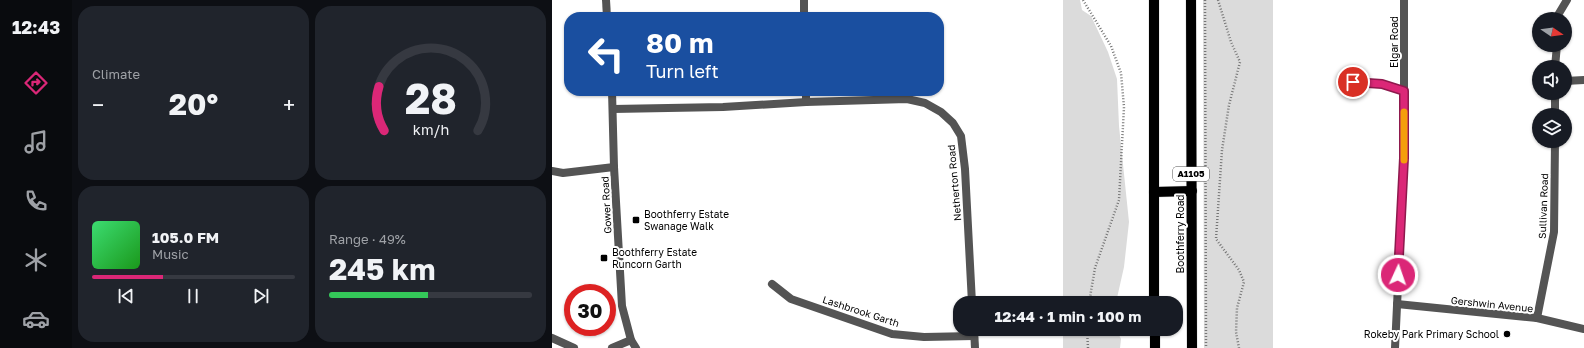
<!DOCTYPE html>
<meta charset="utf-8">
<style>
:root{--surface:#171b24;--page:#20242c;--text:#f1f3f6;--muted:#9ea1a6;--line:#363941;--accent:#db2777}
body{margin:0;font-family:"Golos Text",sans-serif;background:var(--page);color:var(--text);height:100vh;display:flex;flex-direction:column;font-size:15px;white-space:nowrap}
*{box-sizing:border-box;margin:0}
p{font-size:13px;color:var(--muted)}
.icon{flex:none;width:22px;height:22px;fill:none;stroke:currentColor;stroke-width:2;stroke-linecap:round;stroke-linejoin:round}
.map{position:relative;flex:1;overflow:hidden}
.sheet{display:flex;flex-direction:column;gap:6px;padding:6px;background:#0d0f14;width:480px}
.sheet>*{flex:none}
.banner{position:absolute;left:12px;top:12px;width:380px;height:84px;border-radius:16px;box-shadow:0 1px 3px #0004;background:#1a4fa0;color:#fff;overflow:hidden}
.needle{width:26px;rotate:103deg}
.buttons{position:absolute;left:980px;top:12px;display:grid;gap:8px}
.buttons a{display:grid;place-items:center;width:40px;height:40px;border-radius:50%;background:var(--surface);box-shadow:0 1px 3px #0004;font-size:20px}
.speed{position:absolute;left:12px;top:284px;display:flex;gap:8px;font-size:20px;font-weight:700;text-align:center}
.speed>*{display:grid;place-content:center;width:52px;height:52px;border-radius:50%;background:var(--surface);box-shadow:0 1px 3px #0004;line-height:1}
.speed .limit{border:6px solid #d22;background:#fff;color:#111}
.pin{position:absolute;display:grid;place-items:center;width:34px;height:34px;color:#fff;margin:-17px;border:2px solid #fff;border-radius:50%;box-shadow:0 1px 4px #0007}
.me{position:absolute;width:44px;margin:-22px;rotate:3deg;stroke-linejoin:round;filter:drop-shadow(0 0 3px #0008)}
.turn{display:flex;align-items:center;gap:14px;height:84px;padding:0 16px;font-size:18px}
.turn .icon{width:52px;height:52px;stroke-width:2.5}
.turn b{display:block;font-size:28px;line-height:34px}
.big{font-size:30px;font-weight:700;line-height:1.1}
.sheet .tile{flex:1;display:flex;flex-direction:column;justify-content:center;gap:6px;min-width:0;padding:0 14px;border-radius:16px;background:var(--page)}
.sheet .dial{align-items:center;gap:0}
.dial svg{height:104px;overflow:visible;fill:none;stroke:var(--line);stroke-width:7;stroke-linecap:round;text-anchor:middle}
.dial text{fill:var(--text);stroke:none}
.song{display:flex;align-items:center;gap:12px}
.cover{width:48px;height:48px;border-radius:6px;background:linear-gradient(135deg,hsl(140 70% 55%),hsl(120 70% 35%))}
.played{height:4px;border-radius:2px;background:linear-gradient(90deg,var(--accent) 35%,var(--line) 35%)}
.keys{display:flex;justify-content:space-around;direction:ltr}
.heat{display:flex;justify-content:space-between;align-items:center;font-size:22px;direction:ltr}
.charge{height:6px;border-radius:3px;background:linear-gradient(90deg,#34c759 49%,var(--line) 0)}
.sheet .tiles{flex:1;display:grid;gap:6px;grid-template-columns:repeat(2,1fr)}
.trip{position:absolute;left:401px;top:296px;width:230px;height:40px;border-radius:16px;background:var(--surface);box-shadow:0 1px 3px #0004;font-weight:700;line-height:40px;text-align:center}
main{display:flex;flex:1;min-height:0}
.dock{display:flex;flex-direction:column;width:72px;justify-content:space-around;align-items:center;background:#090b0e;color:var(--muted)}
.dock .icon{width:28px;height:28px}
.dock .current{color:var(--accent)}
.dock b{font-size:18px;color:var(--text)}
.map>svg:first-child{display:block}
.green{fill:#dbdbdb}
.lines{fill:none;stroke-linecap:round;stroke-linejoin:round}
.primary-casing{stroke:#dbdbdb;stroke-width:11}
.path{stroke:#767676;stroke-width:2.5;stroke-dasharray:1 2;stroke-linecap:butt}
.lane{stroke:#545454;stroke-width:7}
.street{stroke:#545454;stroke-width:8}
.primary{stroke:#000;stroke-width:10}
.route-casing{stroke:#8e194d;stroke-width:10}
.route{stroke:#db2777;stroke-width:7}
.slow{stroke:#f59e0b;stroke-width:7}
.poi-dot{fill:#000;stroke:#fff;stroke-width:1.5}
.labels{text-anchor:middle;stroke-width:4;stroke-linejoin:round;paint-order:stroke}
.shield{fill:#fff;stroke:#4c4c4c;stroke-width:1}
.shield-label{font-size:9px;font-weight:bold;fill:#000}
.street-label{font-size:10px;fill:#000;stroke:#fff}
.poi-label{font-size:10px;fill:#000;stroke:#fff;text-anchor:start}
</style>
<main>
<nav class="dock">
<b>12:43</b>
<svg class="icon current" aria-label="directions" viewBox="0 0 24 24"><path d="M12 3l9 9-9 9-9-9zM9 14v-3h6M13 9l2 2-2 2"/></svg>
<svg class="icon" aria-label="music" viewBox="0 0 24 24"><path d="M9 18V5l10-2v13"/><circle cx="6" cy="18" r="3"/><circle cx="16" cy="16" r="3"/></svg>
<svg class="icon" aria-label="phone" viewBox="0 0 24 24"><path d="M5 4h4l2 5-3 2q2 4 5 5l2-3 5 2v4C11 20 4 13 5 4z"/></svg>
<svg class="icon" aria-label="climate" viewBox="0 0 24 24"><path d="M12 3v18M4 7l16 10M4 17L20 7"/></svg>
<svg class="icon" aria-label="car" viewBox="0 0 24 24"><path d="M5 17H2v-5l4-1 3-4h7l3 4 3 1v5h-3M9 17h6M6 11h13"/><circle cx="7" cy="17" r="2"/><circle cx="17" cy="17" r="2"/></svg>
</nav>
<section class="sheet">
<div class="tiles">
<div class="tile"><p>Climate</p>
<div class="heat"><a>−</a><b class="big">20°</b><a>+</a></div>
</div>
<div class="tile dial"><svg viewBox="0 0 100 80">
<path d="M14 69A42 42 0 1 1 86 69"/>
<path d="M14 69A42 42 0 0 1 10 35" stroke="#db2777"/>
<text x="50" y="56" font-size="32" font-weight="700">28</text>
<text x="50" y="72" font-size="11">km/h</text>
</svg></div>
<div class="tile">
<div class="song"><i class="cover"></i><div><b>105.0 FM</b><p>Music</p></div></div>
<div class="played"></div>
<div class="keys"><svg class="icon" aria-label="previous" viewBox="0 0 24 24"><path d="M18 5L8 12l10 7zM5 5v14"/></svg><svg class="icon" aria-label="pause" viewBox="0 0 24 24"><path d="M8 5v14M16 5v14"/></svg><svg class="icon" aria-label="next" viewBox="0 0 24 24"><path d="M6 5l10 7-10 7zM19 5v14"/></svg></div>
</div>
<div class="tile"><p>Range · 49%</p><b class="big">245 km</b><div class="charge"></div></div>
</div>
</section>
<div class="map">
<svg width="1032" height="348" viewBox="0 0 1032 348">
<rect width="100%" height="100%" fill="#fff"/>
<!-- green -->
<g class="green">
<path d="M511,0H528L530,10L539,16L556,52L565,79L567,126L577,222L572,267L565,298L566,303H511Z"/>
<path d="M651,0H721V348H652Z"/>
<path d="M511,329H564L569,339L568,348H511Z"/>
</g>
<g class="lines">
<defs>
<g id="primary">
<path d="M602,0V303"/>
<path d="M639,0L640,348"/>
<path d="M602,192L640,191"/>
<path d="M603,329V348"/>
</g>
</defs>
<!-- primary casing -->
<use href="#primary" class="primary-casing"/>
<!-- path -->
<g class="path">
<path d="M531,0L559,46L569,73L572,107L567,200L543,268L537,303"/>
<path d="M653,0L654,348"/>
<path d="M666,0L679,42L688,62L677,105L670,150L664,239L687,270L692,282L685,308L684,332L687,348"/>
<path d="M535,329L536,348"/>
</g>
<!-- lane -->
<path class="lane" d="M801,82L830,84L852,91"/>
<!-- street -->
<g class="street">
<path d="M54,0L55,17"/>
<path d="M252,0V17"/>
<path d="M1006,19V15L1015,0"/>
<path d="M1003,67L1005,45"/>
<path d="M1013,81L1032,80"/>
<path d="M60,91L62,167L70,306L79,340L84,348"/>
<path d="M254,91V102"/>
<path d="M1003,93V115"/>
<path d="M61,109L171,107L254,102L355,99L373,103L389,112L401,123L409,136L413,169L420,303"/>
<path d="M0,171L11,173L62,167"/>
<path d="M220,284L239,299L340,334L372,337L422,336"/>
<path d="M845,304L985,318L1032,329"/>
<path d="M985,318L1002,232L1003,141"/>
<path d="M422,329L423,348"/>
<path d="M0,338L22,348"/>
<path d="M60,348L79,340"/>
<path d="M843,348L852,158V0"/>
</g>
<!-- primary -->
<use href="#primary" class="primary"/>
</g>
<g class="lines">
<defs>
<path id="route" d="M801,82L830,84L852,91V158L846,275"/>
</defs>
<!-- route casing -->
<use href="#route" class="route-casing"/>
<!-- route -->
<use href="#route" class="route"/>
<!-- slow -->
<path class="slow" d="M852,112V160"/>
</g>
<!-- markers -->
<g class="poi-dot">
<rect x="80" y="216" width="8" height="8" rx="2"/>
<rect x="48" y="254" width="8" height="8" rx="2"/>
<circle cx="955" cy="334" r="4"/>
</g>
<g class="labels">
<!-- shield labels -->
<rect class="shield" x="621" y="167" width="36" height="14" rx="3"/>
<g class="shield-label">
<text x="639" y="177">A1105</text>
</g>
<!-- street labels -->
<g class="street-label">
<text transform="translate(842 42) rotate(-90)" y="4">Elgar Road</text>
<text transform="translate(402 183) rotate(-95)" y="4">Netherton Road</text>
<text transform="translate(54 205) rotate(-93)" y="4">Gower Road</text>
<text transform="translate(991 206) rotate(-88)" y="4">Sullivan Road</text>
<text transform="translate(628 234) rotate(-90)" y="4">Boothferry Road</text>
<text transform="translate(940 304) rotate(6)" y="4">Gershwin Avenue</text>
<text transform="translate(309 311) rotate(18)" y="4">Lashbrook Garth</text>
</g>
<!-- poi labels -->
<g class="poi-label">
<text x="92" y="218">Boothferry Estate<tspan x="92" dy="12">Swanage Walk</tspan></text>
<text x="60" y="256">Boothferry Estate<tspan x="60" dy="12">Runcorn Garth</tspan></text>
<text x="947" y="338" text-anchor="end">Rokeby Park Primary School</text>
</g>
</g>
</svg>
<div class="buttons">
<a><svg class="needle" viewBox="-14 -14 28 28"><path d="M0-13l5 13h-10z" fill="#e53935"/><path d="M0 13l5-13h-10z" fill="#9ea1a6"/></svg></a>
<a><svg class="icon" aria-label="sound" viewBox="0 0 24 24"><path d="M4 9h4l5-4v14l-5-4H4zM17 9q2 3 0 6"/></svg></a>
<a><svg class="icon" aria-label="layers" viewBox="0 0 24 24"><path d="M12 4l9 5-9 5-9-5zM3 14l9 5 9-5"/></svg></a>
</div>
<div class="speed"><div class="limit">30</div></div>
<div class="pin" style="left:801px;top:82px;background:#d93025"><svg class="icon" aria-label="arrive" viewBox="0 0 24 24"><path d="M6 21V4h12l-3 4 3 4H6"/></svg></div>
<svg class="me" style="left:846px;top:275px" viewBox="-20 -20 40 40"><circle r="17" fill="#db2777" stroke="#fff" stroke-width="3"/><path d="M0-11L8 9 0 5-8 9z" fill="#fff"/></svg>
<div class="trip">12:44 · 1 min · 100 m</div>
<div class="banner">
<div class="turn"><svg class="icon" aria-label="left" viewBox="0 0 24 24"><path d="M17 20v-9H6M10 6l-5 5 5 5"/></svg><div><b>80 m</b>Turn left</div></div>
</div>
</div>
</main>
